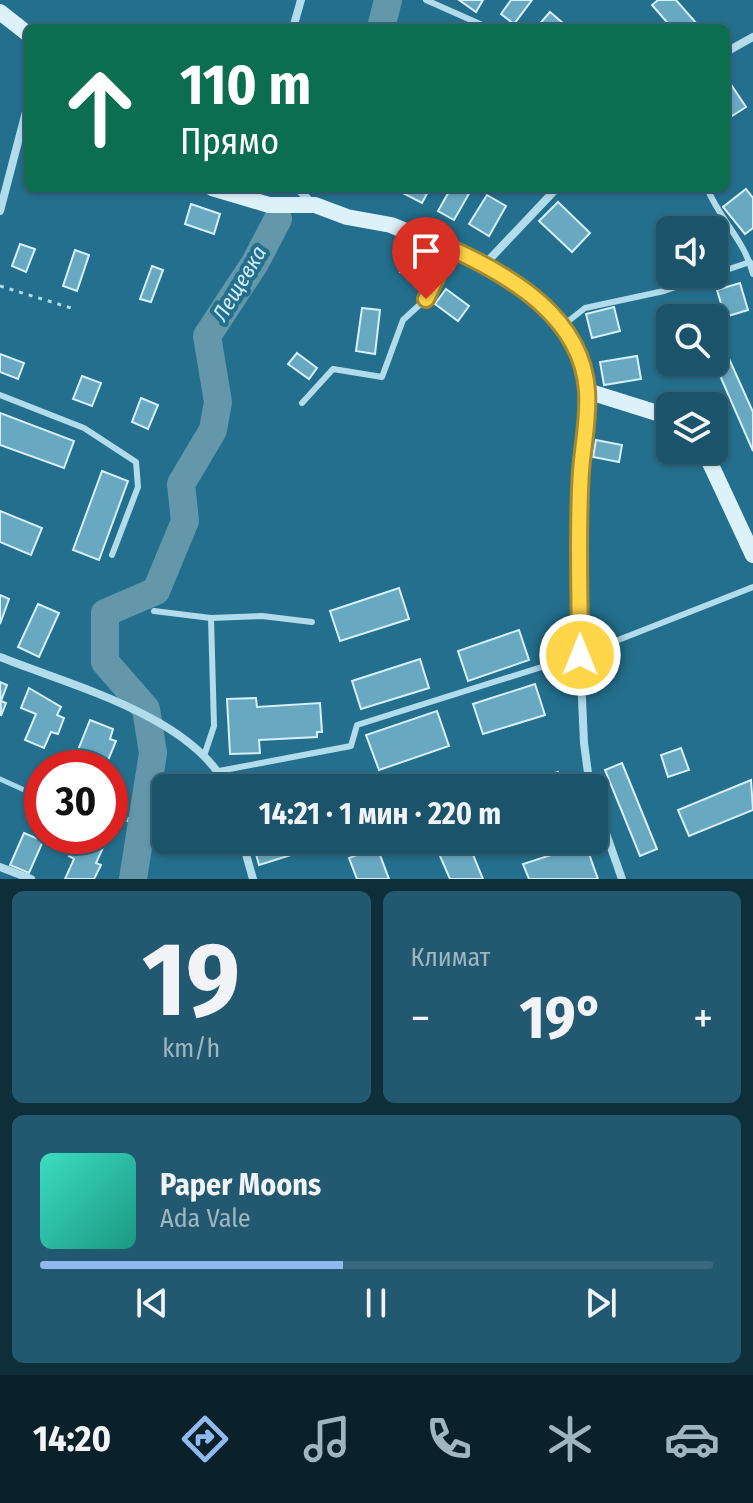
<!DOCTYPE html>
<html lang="ru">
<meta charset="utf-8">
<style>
:root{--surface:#1a536a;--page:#235970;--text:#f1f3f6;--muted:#9fb6c1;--line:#38697e;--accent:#90b9f0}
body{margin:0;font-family:"Fira Sans Condensed",sans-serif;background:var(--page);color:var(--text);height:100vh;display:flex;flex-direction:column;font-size:30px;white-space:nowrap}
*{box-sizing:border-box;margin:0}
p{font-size:26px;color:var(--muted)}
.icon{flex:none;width:44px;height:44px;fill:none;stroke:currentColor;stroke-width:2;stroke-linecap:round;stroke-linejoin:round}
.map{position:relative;height:879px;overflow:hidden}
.sheet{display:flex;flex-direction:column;gap:12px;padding:12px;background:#0e2e3a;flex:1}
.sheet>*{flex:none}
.guide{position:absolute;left:24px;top:24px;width:706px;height:168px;border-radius:12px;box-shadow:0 2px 6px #0004,0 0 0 2px var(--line);background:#0b6e4f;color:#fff;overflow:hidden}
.controls{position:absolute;left:656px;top:216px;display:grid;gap:16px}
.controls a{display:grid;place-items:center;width:72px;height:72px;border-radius:12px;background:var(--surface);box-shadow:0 2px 6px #0004,0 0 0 2px var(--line);font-size:40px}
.speed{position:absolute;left:24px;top:750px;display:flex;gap:16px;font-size:40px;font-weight:700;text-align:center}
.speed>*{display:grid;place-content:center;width:104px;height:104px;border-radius:50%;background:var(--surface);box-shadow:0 2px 6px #0004,0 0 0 2px var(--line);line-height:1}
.speed .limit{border:12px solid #d22;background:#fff;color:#111}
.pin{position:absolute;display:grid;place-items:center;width:68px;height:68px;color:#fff;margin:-82px -34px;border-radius:50% 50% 50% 0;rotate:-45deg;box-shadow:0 0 8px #0007}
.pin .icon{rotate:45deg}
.me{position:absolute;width:88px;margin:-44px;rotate:0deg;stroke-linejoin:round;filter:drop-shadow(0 0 6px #0008)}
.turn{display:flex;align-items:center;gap:28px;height:168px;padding:0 24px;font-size:36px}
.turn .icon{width:104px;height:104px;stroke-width:2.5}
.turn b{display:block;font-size:56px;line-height:68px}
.big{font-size:60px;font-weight:700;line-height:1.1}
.sheet .tile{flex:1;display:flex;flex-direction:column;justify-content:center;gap:12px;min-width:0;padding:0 28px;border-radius:12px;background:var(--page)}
.sheet .dial{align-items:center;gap:0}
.dial b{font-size:104px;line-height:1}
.song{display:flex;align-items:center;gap:24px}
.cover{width:96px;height:96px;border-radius:12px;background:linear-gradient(135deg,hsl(170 70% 55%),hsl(170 70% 35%))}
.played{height:8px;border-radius:4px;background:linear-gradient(90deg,var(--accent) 45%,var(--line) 45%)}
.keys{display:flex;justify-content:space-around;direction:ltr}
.heat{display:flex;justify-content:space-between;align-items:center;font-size:44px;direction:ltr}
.sheet .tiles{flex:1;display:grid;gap:12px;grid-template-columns:1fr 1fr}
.tile:last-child{grid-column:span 2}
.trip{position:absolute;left:152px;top:774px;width:456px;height:80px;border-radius:12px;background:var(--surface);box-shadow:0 2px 6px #0004,0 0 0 2px var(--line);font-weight:700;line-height:80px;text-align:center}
.tabs{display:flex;height:128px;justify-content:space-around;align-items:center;background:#0a212a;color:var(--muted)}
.tabs .icon{width:56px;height:56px}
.tabs .selected{color:var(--accent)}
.tabs b{font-size:36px;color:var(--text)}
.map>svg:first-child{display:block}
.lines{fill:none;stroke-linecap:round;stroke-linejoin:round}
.stream{stroke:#a6dbec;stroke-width:5}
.river{stroke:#6497aa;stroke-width:28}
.building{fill:#68a8c0;stroke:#d6eff8;stroke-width:2}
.path{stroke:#b2dceb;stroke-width:3;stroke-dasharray:4 6;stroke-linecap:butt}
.lane{stroke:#b2dceb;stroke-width:6}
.street{stroke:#b2dceb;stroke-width:8}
.secondary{stroke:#ddf1f9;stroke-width:16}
.route-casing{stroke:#a68a30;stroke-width:20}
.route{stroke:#ffd54a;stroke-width:14}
.labels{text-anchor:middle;stroke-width:8;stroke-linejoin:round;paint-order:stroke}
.water-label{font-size:22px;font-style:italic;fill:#ceecf5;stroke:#236f8d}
</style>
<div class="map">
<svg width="753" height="879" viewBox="0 0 753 879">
<rect width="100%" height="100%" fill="#236f8d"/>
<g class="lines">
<!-- stream -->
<g class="stream">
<path d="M0,779L42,798"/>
<path d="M110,814L142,824"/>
</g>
<!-- river -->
<g class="river">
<path d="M381,28L388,0"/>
<path d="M133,879L153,753L146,709L105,662V613L156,591L185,521L181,484L213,430L218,402L207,336L255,263L278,219"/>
</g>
</g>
<!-- building -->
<g class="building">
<path d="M459,0H483L476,12Z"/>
<path d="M511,0H532L514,24L501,14Z"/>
<path d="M658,0H676L697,24L693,28H672L652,5Z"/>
<path d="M550,12L564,24L561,28H536Z"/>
<path d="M726,77L746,107L729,118L726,114Z"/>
<path d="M403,188H430L422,203L401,192Z"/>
<path d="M451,188L470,192L454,220L438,211Z"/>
<path d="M746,189L753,198V228L745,234L723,207Z"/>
<path d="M487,195L506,206L489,236L469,224Z"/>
<path d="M558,202L590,233L572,252L539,221Z"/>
<path d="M191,204L220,214L214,234L185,224Z"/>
<path d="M20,244L35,249L26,272L12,266Z"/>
<path d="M412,245L431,253L420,281L400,272Z"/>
<path d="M75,250L89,255L77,291L63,286Z"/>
<path d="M152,266L163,270L151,302L140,299Z"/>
<path d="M740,283L748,310L725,317L717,290Z"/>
<path d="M446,289L469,306L458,321L435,304Z"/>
<path d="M614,307L620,331L592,338L586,314Z"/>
<path d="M362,308L380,310L375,354L356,351Z"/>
<path d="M726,352L753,412V451L714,362V357Z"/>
<path d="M297,353L317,368L309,379L288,364Z"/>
<path d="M0,354L24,363L18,379L0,372Z"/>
<path d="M637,356L641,379L604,385L600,362Z"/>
<path d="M82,376L101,383L92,406L73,399Z"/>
<path d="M141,398L158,405L148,429L132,422Z"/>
<path d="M0,413L74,441L64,468L0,445Z"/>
<path d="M596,440L622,445L619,462L593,457Z"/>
<path d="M102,471L128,481L99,560L73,550Z"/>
<path d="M0,511L42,528L31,555L0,542Z"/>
<path d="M399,588L409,619L340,641L330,611Z"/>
<path d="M0,595L9,599L0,624Z"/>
<path d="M38,604L59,613L39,657L18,647Z"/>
<path d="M519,630L529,660L468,681L458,651Z"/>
<path d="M420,659L429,688L361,709L352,681Z"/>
<path d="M0,682L7,685L1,701L6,703L1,716Z"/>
<path d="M535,684L545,715L483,734L473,704Z"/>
<path d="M29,688L61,707L57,715L64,718L58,734L51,732L44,748L25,740L36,714L21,708Z"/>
<path d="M256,698L257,707L320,703L322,732H317V737L259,740L260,753L230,754L227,699Z"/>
<path d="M437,711L449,746L379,770L366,735Z"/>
<path d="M90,720L113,729L110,739L116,741L106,765L78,750Z"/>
<path d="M681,748L689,770L668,777L661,755Z"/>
<path d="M622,763L657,849L640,856L605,770Z"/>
<path d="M558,772L565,788H533L530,782Z"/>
<path d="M446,776L450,788H402Z"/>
<path d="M751,780L753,810L689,836L678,810Z"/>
<path d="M24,833L43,841L29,873L10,865Z"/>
<path d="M86,836L106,841L96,863L101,865L94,879H65L74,859L69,856L76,840L83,842Z"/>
<path d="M252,840H290L294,854L259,865Z"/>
<path d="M433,840H467L483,879H450Z"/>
<path d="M553,840H584L598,879H529L523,864L557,853Z"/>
<path d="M377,847L389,879H357L349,858Z"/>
</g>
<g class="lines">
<!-- path -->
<path class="path" d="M0,286L71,308"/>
<!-- lane -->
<g class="lane">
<path d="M426,0L489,28"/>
<path d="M707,188C720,220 745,241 753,274"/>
<path d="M566,323L585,308L664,291L750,262"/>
<path d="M0,395L84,428L136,462L138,487L112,555"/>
<path d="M302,403L333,369L382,377L403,320L426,299L449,251"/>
<path d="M154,611L211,618"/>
<path d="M205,753L214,726L211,618L262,616L312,622"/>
<path d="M219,771L351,746L357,725L580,655L753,587"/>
</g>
<!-- street -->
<g class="street">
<path d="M293,28L301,0"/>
<path d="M726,52L753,37"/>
<path d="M297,188L310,201"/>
<path d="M0,211L28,104"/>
<path d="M486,263L557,188"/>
<path d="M587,391L581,472L580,655L584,743L590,788"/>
<path d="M0,657C70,685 194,717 227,788"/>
<path d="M594,799L622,879"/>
<path d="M242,840L253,879"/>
<path d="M0,867L31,879"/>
</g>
<!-- secondary -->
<g class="secondary">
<path d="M0,12L28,34"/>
<path d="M212,188L269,205H315L347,217L391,225L486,264L520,287L563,325L582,361L587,391L670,417"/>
<path d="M704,450L753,555"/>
</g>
</g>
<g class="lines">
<defs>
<path id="route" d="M426,299L450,248C511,276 582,317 587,391C589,418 583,444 581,471C577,532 580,594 580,655"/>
</defs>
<!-- route casing -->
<use href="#route" class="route-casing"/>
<!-- route -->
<use href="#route" class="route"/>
</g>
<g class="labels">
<!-- water labels -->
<g class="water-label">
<text transform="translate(239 283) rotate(-59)" y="8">Лещевка</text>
</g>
</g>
</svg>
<div class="controls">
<a><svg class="icon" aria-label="sound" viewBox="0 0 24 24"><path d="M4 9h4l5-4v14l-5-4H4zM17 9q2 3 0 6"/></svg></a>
<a><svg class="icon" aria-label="search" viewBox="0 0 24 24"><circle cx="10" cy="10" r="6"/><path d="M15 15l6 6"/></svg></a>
<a><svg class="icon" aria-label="layers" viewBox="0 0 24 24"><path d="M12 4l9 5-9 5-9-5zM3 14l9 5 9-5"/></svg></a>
</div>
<div class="speed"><div class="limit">30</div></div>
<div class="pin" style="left:426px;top:299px;background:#d93025"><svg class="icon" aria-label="arrive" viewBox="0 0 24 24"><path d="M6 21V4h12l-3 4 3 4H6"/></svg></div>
<svg class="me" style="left:580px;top:655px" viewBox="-20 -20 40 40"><circle r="17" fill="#ffd54a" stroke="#fff" stroke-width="3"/><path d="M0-11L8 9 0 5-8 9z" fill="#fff"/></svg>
<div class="trip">14:21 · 1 мин · 220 m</div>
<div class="guide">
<div class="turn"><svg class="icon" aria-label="ahead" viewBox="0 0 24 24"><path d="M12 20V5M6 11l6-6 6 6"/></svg><div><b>110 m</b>Прямо</div></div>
</div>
</div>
<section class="sheet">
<div class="tiles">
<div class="tile dial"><b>19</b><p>km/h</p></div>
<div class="tile"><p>Климат</p>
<div class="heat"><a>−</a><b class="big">19°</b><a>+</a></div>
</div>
<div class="tile">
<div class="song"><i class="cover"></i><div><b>Paper Moons</b><p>Ada Vale</p></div></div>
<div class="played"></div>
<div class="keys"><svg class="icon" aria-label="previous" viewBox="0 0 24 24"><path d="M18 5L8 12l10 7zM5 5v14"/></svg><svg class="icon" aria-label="pause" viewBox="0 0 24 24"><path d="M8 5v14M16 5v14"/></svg><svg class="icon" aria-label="next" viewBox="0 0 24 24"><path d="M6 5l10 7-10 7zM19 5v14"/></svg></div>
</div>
</div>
</section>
<nav class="tabs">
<b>14:20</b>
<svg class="icon selected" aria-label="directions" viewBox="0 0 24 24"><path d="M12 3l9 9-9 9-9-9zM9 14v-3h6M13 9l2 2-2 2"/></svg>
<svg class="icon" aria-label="music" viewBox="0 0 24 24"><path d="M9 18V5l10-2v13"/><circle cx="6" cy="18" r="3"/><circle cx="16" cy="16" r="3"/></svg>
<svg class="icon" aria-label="phone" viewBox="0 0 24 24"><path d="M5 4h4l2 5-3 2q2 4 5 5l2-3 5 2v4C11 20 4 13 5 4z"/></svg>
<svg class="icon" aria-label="climate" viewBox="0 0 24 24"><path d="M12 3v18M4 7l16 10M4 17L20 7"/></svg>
<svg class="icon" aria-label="car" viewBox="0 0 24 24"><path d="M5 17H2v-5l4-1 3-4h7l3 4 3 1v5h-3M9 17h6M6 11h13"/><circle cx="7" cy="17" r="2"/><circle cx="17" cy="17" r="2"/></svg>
</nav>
